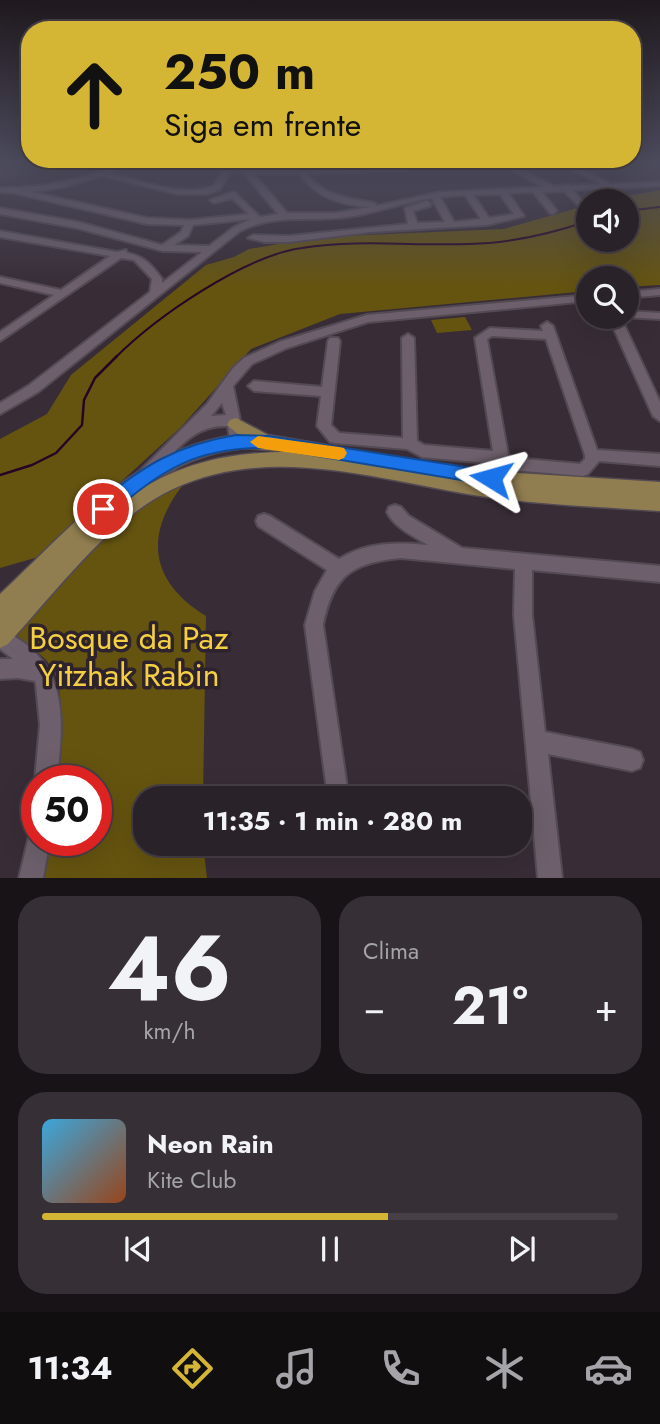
<!DOCTYPE html>
<html lang="pt">
<meta charset="utf-8">
<style>
:root{--surface:#2a2229;--page:#362f35;--text:#f1f3f6;--muted:#a5a4a8;--line:#463f46;--accent:#d5b534}
body{margin:0;font-family:Jost,sans-serif;background:var(--page);color:var(--text);height:100vh;display:flex;flex-direction:column;font-size:26px;white-space:nowrap}
*{box-sizing:border-box;margin:0}
p{font-size:23px;color:var(--muted)}
.icon{flex:none;width:38px;height:38px;fill:none;stroke:currentColor;stroke-width:2;stroke-linecap:round;stroke-linejoin:round}
.map{position:relative;height:878px;overflow:hidden}
.sheet{display:flex;flex-direction:column;gap:18px;padding:18px;background:#171317;flex:1}
.sheet>*{flex:none}
.banner{position:absolute;left:21px;top:21px;width:620px;height:147px;border-radius:28px;box-shadow:0 7px 28px #0002,0 0 0 2px var(--line);background:#d5b534;color:#111;overflow:hidden}
.fabs{position:absolute;left:576px;top:189px;display:grid;gap:14px}
.fabs a{display:grid;place-items:center;width:63px;height:63px;border-radius:50%;background:var(--surface);box-shadow:0 7px 28px #0002,0 0 0 2px var(--line);font-size:35px}
.speed{position:absolute;left:21px;top:765px;display:flex;gap:14px;font-size:35px;font-weight:700;text-align:center}
.speed>*{display:grid;place-content:center;width:91px;height:91px;border-radius:50%;background:var(--surface);box-shadow:0 7px 28px #0002,0 0 0 2px var(--line);line-height:1}
.speed .limit{border:10px solid #d22;background:#fff;color:#111}
.pin{position:absolute;display:grid;place-items:center;width:60px;height:60px;color:#fff;margin:-30px;border:4px solid #fff;border-radius:50%;box-shadow:0 2px 7px #0007}
.me{position:absolute;width:77px;margin:-38px;rotate:278deg;stroke-linejoin:round;filter:drop-shadow(0 0 5px #0008)}
.turn{display:flex;align-items:center;gap:24px;height:147px;padding:0 28px;font-size:32px}
.turn .icon{width:91px;height:91px;stroke-width:2.5}
.turn b{display:block;font-size:49px;line-height:60px}
.big{font-size:52px;font-weight:700;line-height:1.1}
.sheet .card{flex:1;display:flex;flex-direction:column;justify-content:center;gap:10px;min-width:0;padding:0 24px;border-radius:28px;background:var(--page)}
.sheet .dial{align-items:center;gap:0}
.dial b{font-size:91px;line-height:1}
.song{display:flex;align-items:center;gap:21px}
.cover{width:84px;height:84px;border-radius:10px;background:linear-gradient(135deg,hsl(200 70% 55%),hsl(20 70% 35%))}
.played{height:7px;border-radius:4px;background:linear-gradient(90deg,var(--accent) 60%,var(--line) 60%)}
.keys{display:flex;justify-content:space-around;direction:ltr}
.heat{display:flex;justify-content:space-between;align-items:center;font-size:38px;direction:ltr}
.sheet .tiles{flex:1;display:grid;gap:18px;grid-template-columns:1fr 1fr}
.card:last-child{grid-column:span 2}
.trip{position:absolute;left:133px;top:786px;width:399px;height:70px;border-radius:28px;background:var(--surface);box-shadow:0 7px 28px #0002,0 0 0 2px var(--line);font-weight:700;line-height:70px;text-align:center}
.dock{display:flex;height:112px;justify-content:space-around;align-items:center;background:#110e10;color:var(--muted)}
.dock .icon{width:49px;height:49px}
.dock .on{color:var(--accent)}
.dock b{font-size:32px;color:var(--text)}
.map>svg:first-child{display:block}
.green{fill:#655410}
.lines{fill:none;stroke-linecap:round;stroke-linejoin:round}
.stream-far1{stroke:#260426;stroke-width:2}
.stream{stroke:#260426;stroke-width:2.5}
.minor-casing{stroke:#534a53;stroke-width:4}
.major-casing{stroke:#534a53;stroke-width:3}
.minor{fill:#6d606c;fill-rule:evenodd}
.major{fill:#907d50;fill-rule:evenodd}
.route{fill:#1a73e8;stroke:#114b97;stroke-width:2}
.slow{fill:#f59e0b}
.labels{text-anchor:middle;stroke-width:7;stroke-linejoin:round;paint-order:stroke}
.near-park-label{font-size:32px;fill:#f4d041;stroke:#2e232d}
</style>
<div class="map">
<svg width="660" height="878" viewBox="0 0 660 878">
<rect width="100%" height="100%" fill="#382d37"/>
<!-- green -->
<g class="green">
<path d="M660,190V285L627,287L626,278H588V291L340,314L251,349L180,428L38,557L0,568V439L47,414L71,375L206,265L234,257L249,249L319,237L504,229L588,205V240H626V201H601Z"/>
<path d="M465,317L472,330L437,333L431,320Z"/>
<path d="M186,481C144,532 148,581 206,616L203,798H145V844H203L207,878H44L50,840H96V780H58C59,750 67,697 53,670C46,655 24,643 11,634L72,568L131,512Z"/>
</g>
<g class="lines">
<!-- stream-far1 -->
<g class="stream-far1">
<path d="M626,211L660,207"/>
<path d="M115,358C156,317 244,256 302,248C364,238 427,248 489,243C523,240 556,232 588,221"/>
</g>
<!-- stream -->
<path class="stream" d="M0,475L32,465L56,453L82,425L84,400L95,378L117,356"/>
<defs>
<g id="minor">
<path d="M119,164H130L110,173C141,181 182,198 213,186L227,166L224,164H236L248,169L295,170L294,168L298,166L303,169L428,164H491L487,166L307,174C326,197 347,198 375,203L376,206L441,192L543,187L501,164H511L554,186L600,184L562,164H572L611,184L660,182V186L573,190L584,204L580,207L564,191L542,192L557,211L553,214L550,213L533,192L508,193L524,216L487,225L370,232L289,242H265L248,238L253,235L289,236L408,224L405,208L427,201L431,204L430,206L413,211L417,223L445,222L432,198C403,202 376,213 347,217C308,222 277,213 240,231L38,392L0,414V403L28,386L150,292L152,279L134,260L121,258L0,341V332L54,295L0,283V277L61,290L110,256L0,237V231L117,252L126,250L127,253C144,256 152,265 162,279V283L202,252L163,251L77,228L0,214V208L78,222L162,245L181,232L184,225L147,224L15,193L0,192V188C41,188 80,180 119,164ZM233,169L244,173L278,214L260,217L234,192L210,200L214,203L232,198L249,214L190,220L147,218L32,192L64,187L102,176L178,194H207L219,190ZM254,174H299C317,198 341,205 370,207L335,213H287ZM500,194L514,214L489,218L473,195ZM465,195L481,219L454,222L440,197ZM251,219L234,227L209,246L174,245L188,236L193,225Z"/>
<path d="M660,289V295L626,298V292Z"/>
<path d="M588,295V301L368,322L287,348L252,364L233,386L243,435L241,446H231L228,426C192,424 174,454 150,477L145,479L140,477L138,473L207,404L233,368L244,358L279,342L367,315ZM222,403L226,415L211,416Z"/>
<path d="M626,311L660,313V319L623,317L622,320L660,402V421L653,416L610,320L613,317H626Z"/>
<path d="M547,322L553,326L597,450L660,454V466L599,461L588,474L583,476L512,470L499,464L422,457L407,449L335,443L330,442L317,426L321,396L254,391L248,386L254,381L322,387L328,341L330,338H338L340,341L331,425L339,433L403,438L402,338L408,334L414,338L417,441L424,445L493,451L475,338L490,328L543,331L541,326ZM492,336L546,339L585,455V459L580,464L514,458L508,455L487,339Z"/>
<path d="M395,505L401,507L409,516L462,548L660,566V582L532,570V615L545,732L632,749L640,752L643,760L640,768L632,771L548,754L562,878H538L514,615L515,569L401,558C352,563 333,575 323,625L348,794L346,798H328L305,625L315,591L327,570L258,526L256,521L258,516L264,514L270,516L339,559C366,542 397,542 428,545C413,536 395,528 387,512L389,507Z"/>
<path d="M0,628C8,631 15,637 23,642C70,677 62,728 57,780H37V784L35,780L40,725L36,685L35,681L18,678L0,679V659H13L0,649Z"/>
<path d="M37,829V840H50L43,878H19L30,832Z"/>
</g>
<path id="major" d="M236,418L268,435L326,445L329,450L325,455L488,481L508,483L510,475L517,473L660,482V511C602,507 543,505 486,497C384,482 272,442 173,489C109,519 56,592 8,644L0,648V594C71,528 136,446 239,435L227,425L230,420ZM246,448L289,452C235,452 186,461 140,490C172,467 206,451 246,448Z"/>
</defs>
<!-- minor casing -->
<use href="#minor" class="minor-casing"/>
<!-- major casing -->
<use href="#major" class="major-casing"/>
<!-- minor -->
<use href="#minor" class="minor"/>
<!-- major -->
<use href="#major" class="major"/>
</g>
<!-- sky -->
<linearGradient id="sky" x2="0" y2="1"><stop stop-color="#1f191e"/><stop offset="0.57" stop-color="#4d4c5e"/><stop offset="1" stop-color="#4d4c5e" stop-opacity="0"/></linearGradient>
<rect width="660" height="287" fill="url(#sky)"/>
<!-- route -->
<path class="route" d="M236,435L269,436L491,471L497,473L499,478L497,483L491,485L269,448C196,447 163,469 109,515L103,517L96,515L94,509L96,504C143,466 176,445 236,435Z"/>
<!-- slow -->
<path class="slow" d="M258,436L339,447L344,448L347,453L344,458L339,460L258,448L250,442Z"/>
<g class="labels">
<!-- near-park labels -->
<g class="near-park-label">
<text x="129" y="649">Bosque da Paz<tspan x="129" dy="37">Yitzhak Rabin</tspan></text>
</g>
</g>
</svg>
<div class="fabs">
<a><svg class="icon" aria-label="sound" viewBox="0 0 24 24"><path d="M4 9h4l5-4v14l-5-4H4zM17 9q2 3 0 6"/></svg></a>
<a><svg class="icon" aria-label="search" viewBox="0 0 24 24"><circle cx="10" cy="10" r="6"/><path d="M15 15l6 6"/></svg></a>
</div>
<div class="speed"><div class="limit">50</div></div>
<div class="pin" style="left:103px;top:509px;background:#d93025"><svg class="icon" aria-label="arrive" viewBox="0 0 24 24"><path d="M6 21V4h12l-3 4 3 4H6"/></svg></div>
<svg class="me" style="left:491px;top:478px" viewBox="-20 -20 40 40"><path d="M0-17L14 15 0 8-14 15z" fill="#1a73e8" stroke="#fff" stroke-width="4"/></svg>
<div class="trip">11:35 · 1 min · 280 m</div>
<div class="banner">
<div class="turn"><svg class="icon" aria-label="ahead" viewBox="0 0 24 24"><path d="M12 20V5M6 11l6-6 6 6"/></svg><div><b>250 m</b>Siga em frente</div></div>
</div>
</div>
<section class="sheet">
<div class="tiles">
<div class="card dial"><b>46</b><p>km/h</p></div>
<div class="card"><p>Clima</p>
<div class="heat"><a>−</a><b class="big">21°</b><a>+</a></div>
</div>
<div class="card">
<div class="song"><i class="cover"></i><div><b>Neon Rain</b><p>Kite Club</p></div></div>
<div class="played"></div>
<div class="keys"><svg class="icon" aria-label="previous" viewBox="0 0 24 24"><path d="M18 5L8 12l10 7zM5 5v14"/></svg><svg class="icon" aria-label="pause" viewBox="0 0 24 24"><path d="M8 5v14M16 5v14"/></svg><svg class="icon" aria-label="next" viewBox="0 0 24 24"><path d="M6 5l10 7-10 7zM19 5v14"/></svg></div>
</div>
</div>
</section>
<nav class="dock">
<b>11:34</b>
<svg class="icon on" aria-label="directions" viewBox="0 0 24 24"><path d="M12 3l9 9-9 9-9-9zM9 14v-3h6M13 9l2 2-2 2"/></svg>
<svg class="icon" aria-label="music" viewBox="0 0 24 24"><path d="M9 18V5l10-2v13"/><circle cx="6" cy="18" r="3"/><circle cx="16" cy="16" r="3"/></svg>
<svg class="icon" aria-label="phone" viewBox="0 0 24 24"><path d="M5 4h4l2 5-3 2q2 4 5 5l2-3 5 2v4C11 20 4 13 5 4z"/></svg>
<svg class="icon" aria-label="climate" viewBox="0 0 24 24"><path d="M12 3v18M4 7l16 10M4 17L20 7"/></svg>
<svg class="icon" aria-label="car" viewBox="0 0 24 24"><path d="M5 17H2v-5l4-1 3-4h7l3 4 3 1v5h-3M9 17h6M6 11h13"/><circle cx="7" cy="17" r="2"/><circle cx="17" cy="17" r="2"/></svg>
</nav>
